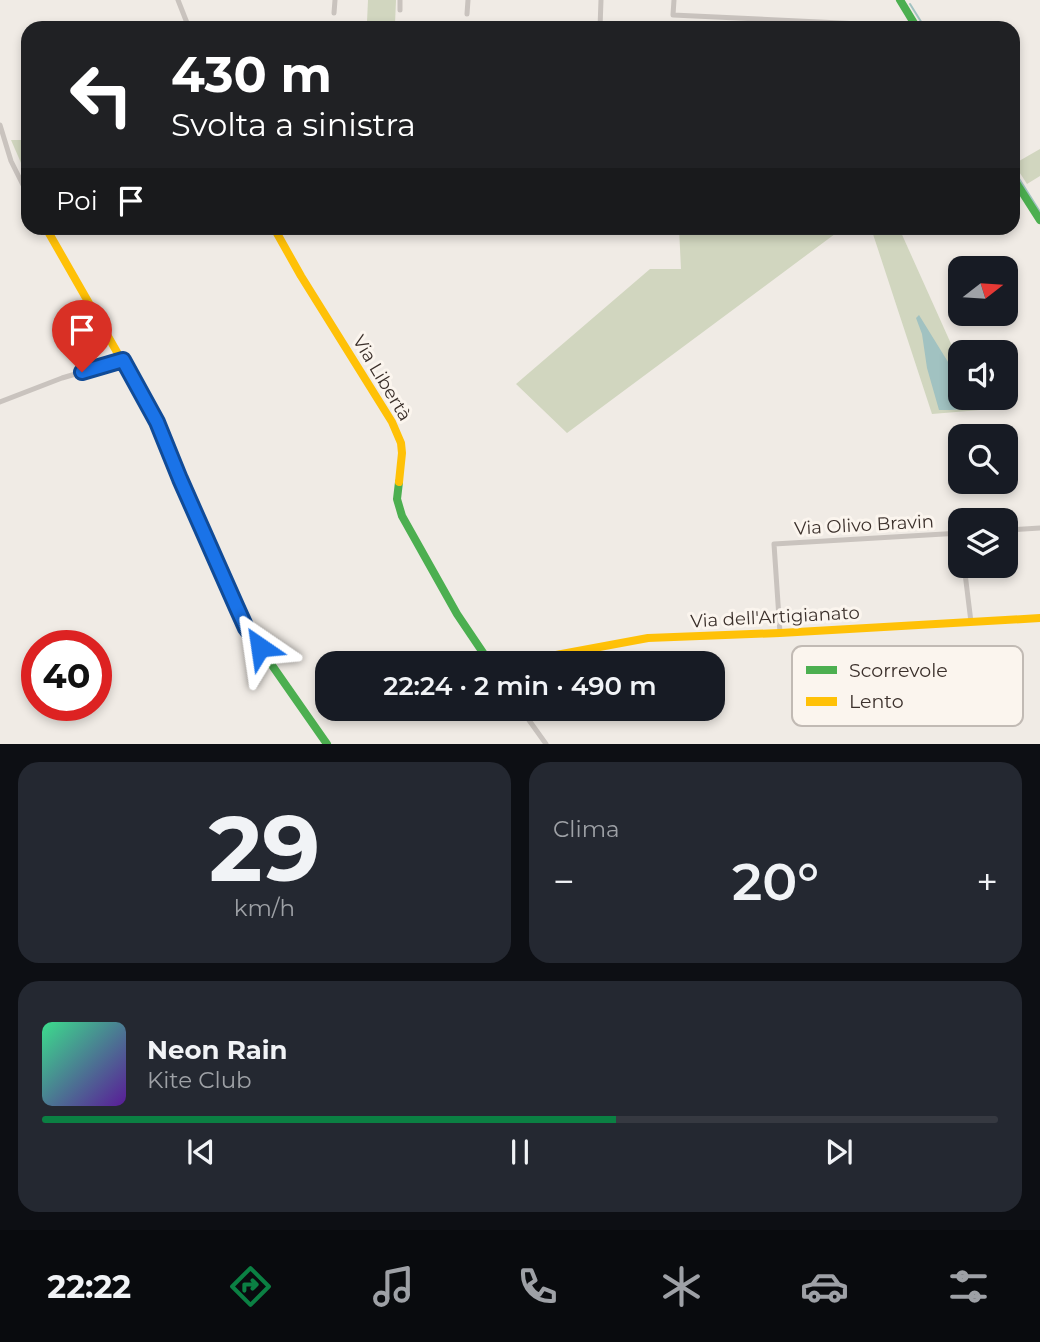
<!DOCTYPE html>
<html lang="it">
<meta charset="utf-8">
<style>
:root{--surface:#171b24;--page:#242831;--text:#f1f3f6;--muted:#9ea1a6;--line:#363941;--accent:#0b8043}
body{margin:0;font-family:Montserrat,sans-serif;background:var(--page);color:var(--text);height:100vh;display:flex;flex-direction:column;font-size:26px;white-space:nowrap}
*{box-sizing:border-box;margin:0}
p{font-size:23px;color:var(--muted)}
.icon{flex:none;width:38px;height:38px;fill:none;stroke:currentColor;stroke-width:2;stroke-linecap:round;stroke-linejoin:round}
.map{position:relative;height:744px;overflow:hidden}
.sheet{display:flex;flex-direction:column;gap:18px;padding:18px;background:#0d0f14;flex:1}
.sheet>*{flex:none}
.banner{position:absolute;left:21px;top:21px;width:999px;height:214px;border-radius:21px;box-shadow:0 4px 10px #0003;background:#202124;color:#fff;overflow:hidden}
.needle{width:46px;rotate:73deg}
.tools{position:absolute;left:948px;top:256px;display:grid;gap:14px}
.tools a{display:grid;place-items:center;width:70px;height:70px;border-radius:14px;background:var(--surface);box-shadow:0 4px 10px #0003;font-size:35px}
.speed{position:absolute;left:21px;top:630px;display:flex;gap:14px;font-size:35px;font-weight:700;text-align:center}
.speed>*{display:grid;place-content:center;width:91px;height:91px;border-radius:50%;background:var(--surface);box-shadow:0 4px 10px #0003;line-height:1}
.speed .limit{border:10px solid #d22;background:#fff;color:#111}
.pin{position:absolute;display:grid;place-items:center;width:60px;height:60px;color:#fff;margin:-72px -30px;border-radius:50% 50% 50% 0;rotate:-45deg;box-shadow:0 0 7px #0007}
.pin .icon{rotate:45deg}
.me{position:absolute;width:77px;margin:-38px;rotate:328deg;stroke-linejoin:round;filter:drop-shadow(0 0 5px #0008)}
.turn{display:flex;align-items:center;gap:24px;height:147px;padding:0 35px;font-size:32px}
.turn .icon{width:91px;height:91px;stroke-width:2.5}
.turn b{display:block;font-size:49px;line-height:60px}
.then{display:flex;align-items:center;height:66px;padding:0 35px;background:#0003;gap:14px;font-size:26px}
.big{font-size:52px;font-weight:600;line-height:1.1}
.sheet .card{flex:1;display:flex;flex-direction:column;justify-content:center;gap:10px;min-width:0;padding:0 24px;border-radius:21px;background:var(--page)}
.sheet .dial{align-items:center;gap:0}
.dial b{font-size:91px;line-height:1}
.song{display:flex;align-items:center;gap:21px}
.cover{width:84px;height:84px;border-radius:10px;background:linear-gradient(135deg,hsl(150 70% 55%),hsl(270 70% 35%))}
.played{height:7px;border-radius:4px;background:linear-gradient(90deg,var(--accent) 60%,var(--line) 60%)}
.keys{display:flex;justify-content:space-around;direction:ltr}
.heat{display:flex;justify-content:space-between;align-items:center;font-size:38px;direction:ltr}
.sheet .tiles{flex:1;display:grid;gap:18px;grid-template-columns:1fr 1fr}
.card:last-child{grid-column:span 2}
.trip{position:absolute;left:315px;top:651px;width:410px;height:70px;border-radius:21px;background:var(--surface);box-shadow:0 4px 10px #0003;font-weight:600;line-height:70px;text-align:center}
.tabs{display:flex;height:112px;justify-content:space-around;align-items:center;background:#090b0e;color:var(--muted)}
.tabs .icon{width:49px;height:49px}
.tabs .current{color:var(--accent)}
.tabs b{font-size:32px;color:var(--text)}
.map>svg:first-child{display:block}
.green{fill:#d1d6bf}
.water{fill:#a1c2c1}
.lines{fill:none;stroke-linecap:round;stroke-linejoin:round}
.stream{stroke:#a1c2c1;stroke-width:2}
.street{stroke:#c9c3be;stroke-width:5}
.fast{stroke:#4caf50;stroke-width:8}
.slow{stroke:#ffc107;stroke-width:8}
.route-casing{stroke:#114b97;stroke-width:18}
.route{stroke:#1a73e8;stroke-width:12}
.labels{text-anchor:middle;stroke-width:6;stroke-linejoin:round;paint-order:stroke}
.street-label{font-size:18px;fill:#3b302b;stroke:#fbf5ee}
.key{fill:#fbf5ee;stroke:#c1bab4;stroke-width:2}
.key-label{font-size:19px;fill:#3b302b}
</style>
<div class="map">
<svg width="1040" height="744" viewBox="0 0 1040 744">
<rect width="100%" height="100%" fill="#f0ebe5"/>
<!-- green -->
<g class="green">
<path d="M368,0H396L395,24L367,22Z"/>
<path d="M11,140H28V179Z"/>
<path d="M1040,149V176L1027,184L1014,164Z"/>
<path d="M679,228H843L567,433L516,384L650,269H681Z"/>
<path d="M871,228H899L961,366V397H975L980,410L932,414Z"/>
</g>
<!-- water -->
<path class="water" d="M919,315L961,383V397H969L973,403C964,411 950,410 939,410L927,368L922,334L916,318Z"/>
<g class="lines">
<!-- stream -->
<g class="stream">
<path d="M910,4L925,28"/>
<path d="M1013,169L1040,212"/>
</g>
<!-- street -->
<g class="street">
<path d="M178,0L189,28"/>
<path d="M674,0L673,15L903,26L906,28"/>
<path d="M400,10V0"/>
<path d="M334,13L335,0"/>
<path d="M467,14L468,0"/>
<path d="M600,28L601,0"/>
<path d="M0,125L11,161L28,195"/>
<path d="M0,402L62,378L123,360"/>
<path d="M1006,530L1040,528"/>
<path d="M964,565L971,622"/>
<path d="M780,633L774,544L961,533"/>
<path d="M521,709L546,744"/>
</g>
<!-- fast -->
<g class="fast">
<path d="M900,0L917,28"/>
<path d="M1013,178L1040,220"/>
<path d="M399,482L397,499L402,516L457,614L490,663"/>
<path d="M204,532L246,628L327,744"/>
</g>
<!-- slow -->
<g class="slow">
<path d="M46,228L157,422L204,532"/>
<path d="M274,228L301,276L392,422L401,443L402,453L399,482"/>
<path d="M513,663L648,638L780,633L1040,618"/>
</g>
</g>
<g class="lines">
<defs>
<path id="route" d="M82,372L123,360L157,422L180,479L237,608L246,628L260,647"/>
</defs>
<!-- route casing -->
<use href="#route" class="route-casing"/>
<!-- route -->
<use href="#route" class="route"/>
</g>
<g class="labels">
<!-- street labels -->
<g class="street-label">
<text transform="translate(382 378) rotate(59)" y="6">Via Libertà</text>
<text transform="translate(864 525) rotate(-3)" y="6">Via Olivo Bravin</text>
<text transform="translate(775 617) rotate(-3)" y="6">Via dell'Artigianato</text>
</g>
</g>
<!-- legend -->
<rect x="792" y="646" width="231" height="80" rx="10" class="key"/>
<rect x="806" y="666" width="31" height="8" fill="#4caf50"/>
<rect x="806" y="697" width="31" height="9" fill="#ffc107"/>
<g class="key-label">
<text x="849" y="677">Scorrevole</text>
<text x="849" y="708">Lento</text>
</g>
</svg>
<div class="tools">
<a><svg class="needle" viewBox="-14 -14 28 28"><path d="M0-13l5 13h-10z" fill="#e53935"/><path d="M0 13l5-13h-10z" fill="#9ea1a6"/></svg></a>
<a><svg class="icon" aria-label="sound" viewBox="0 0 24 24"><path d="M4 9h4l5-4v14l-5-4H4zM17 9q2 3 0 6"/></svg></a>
<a><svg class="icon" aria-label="search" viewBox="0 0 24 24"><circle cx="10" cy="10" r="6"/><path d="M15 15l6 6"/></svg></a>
<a><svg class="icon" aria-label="layers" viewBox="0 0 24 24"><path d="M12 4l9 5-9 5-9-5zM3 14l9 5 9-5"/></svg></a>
</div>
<div class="speed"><div class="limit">40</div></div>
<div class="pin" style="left:82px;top:372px;background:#d93025"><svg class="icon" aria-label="arrive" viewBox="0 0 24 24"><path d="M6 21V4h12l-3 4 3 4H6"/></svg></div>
<svg class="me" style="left:260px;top:647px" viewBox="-20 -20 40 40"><path d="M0-17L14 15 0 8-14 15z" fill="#1a73e8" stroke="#fff" stroke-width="4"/></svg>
<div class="trip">22:24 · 2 min · 490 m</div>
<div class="banner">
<div class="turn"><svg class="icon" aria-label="left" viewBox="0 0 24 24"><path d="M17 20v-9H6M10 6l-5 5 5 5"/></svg><div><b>430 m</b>Svolta a sinistra</div></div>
<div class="then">Poi<svg class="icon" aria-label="arrive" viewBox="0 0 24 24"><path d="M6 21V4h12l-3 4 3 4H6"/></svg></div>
</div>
</div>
<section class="sheet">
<div class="tiles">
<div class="card dial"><b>29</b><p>km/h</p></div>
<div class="card"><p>Clima</p>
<div class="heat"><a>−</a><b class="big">20°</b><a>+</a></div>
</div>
<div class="card">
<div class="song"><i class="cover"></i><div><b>Neon Rain</b><p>Kite Club</p></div></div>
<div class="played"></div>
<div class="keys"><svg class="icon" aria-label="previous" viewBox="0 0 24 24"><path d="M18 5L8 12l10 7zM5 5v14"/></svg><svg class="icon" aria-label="pause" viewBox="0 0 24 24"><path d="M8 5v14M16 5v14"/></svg><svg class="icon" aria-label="next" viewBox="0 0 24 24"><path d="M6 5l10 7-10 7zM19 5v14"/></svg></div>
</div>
</div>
</section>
<nav class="tabs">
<b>22:22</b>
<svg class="icon current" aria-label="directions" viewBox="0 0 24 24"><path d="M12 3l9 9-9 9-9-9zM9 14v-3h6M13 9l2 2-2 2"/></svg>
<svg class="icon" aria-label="music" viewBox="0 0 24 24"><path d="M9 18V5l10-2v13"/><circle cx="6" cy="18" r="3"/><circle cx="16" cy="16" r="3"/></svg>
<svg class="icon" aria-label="phone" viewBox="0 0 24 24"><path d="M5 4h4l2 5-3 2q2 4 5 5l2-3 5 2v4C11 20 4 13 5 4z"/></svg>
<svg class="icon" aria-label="climate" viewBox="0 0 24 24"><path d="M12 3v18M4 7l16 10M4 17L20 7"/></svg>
<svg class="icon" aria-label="car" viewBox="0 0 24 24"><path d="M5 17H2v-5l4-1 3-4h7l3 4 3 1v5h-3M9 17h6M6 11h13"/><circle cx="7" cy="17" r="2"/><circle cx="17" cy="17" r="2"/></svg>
<svg class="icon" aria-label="filters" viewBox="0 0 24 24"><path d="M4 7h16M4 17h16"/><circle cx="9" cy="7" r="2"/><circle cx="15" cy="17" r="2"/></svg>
</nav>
